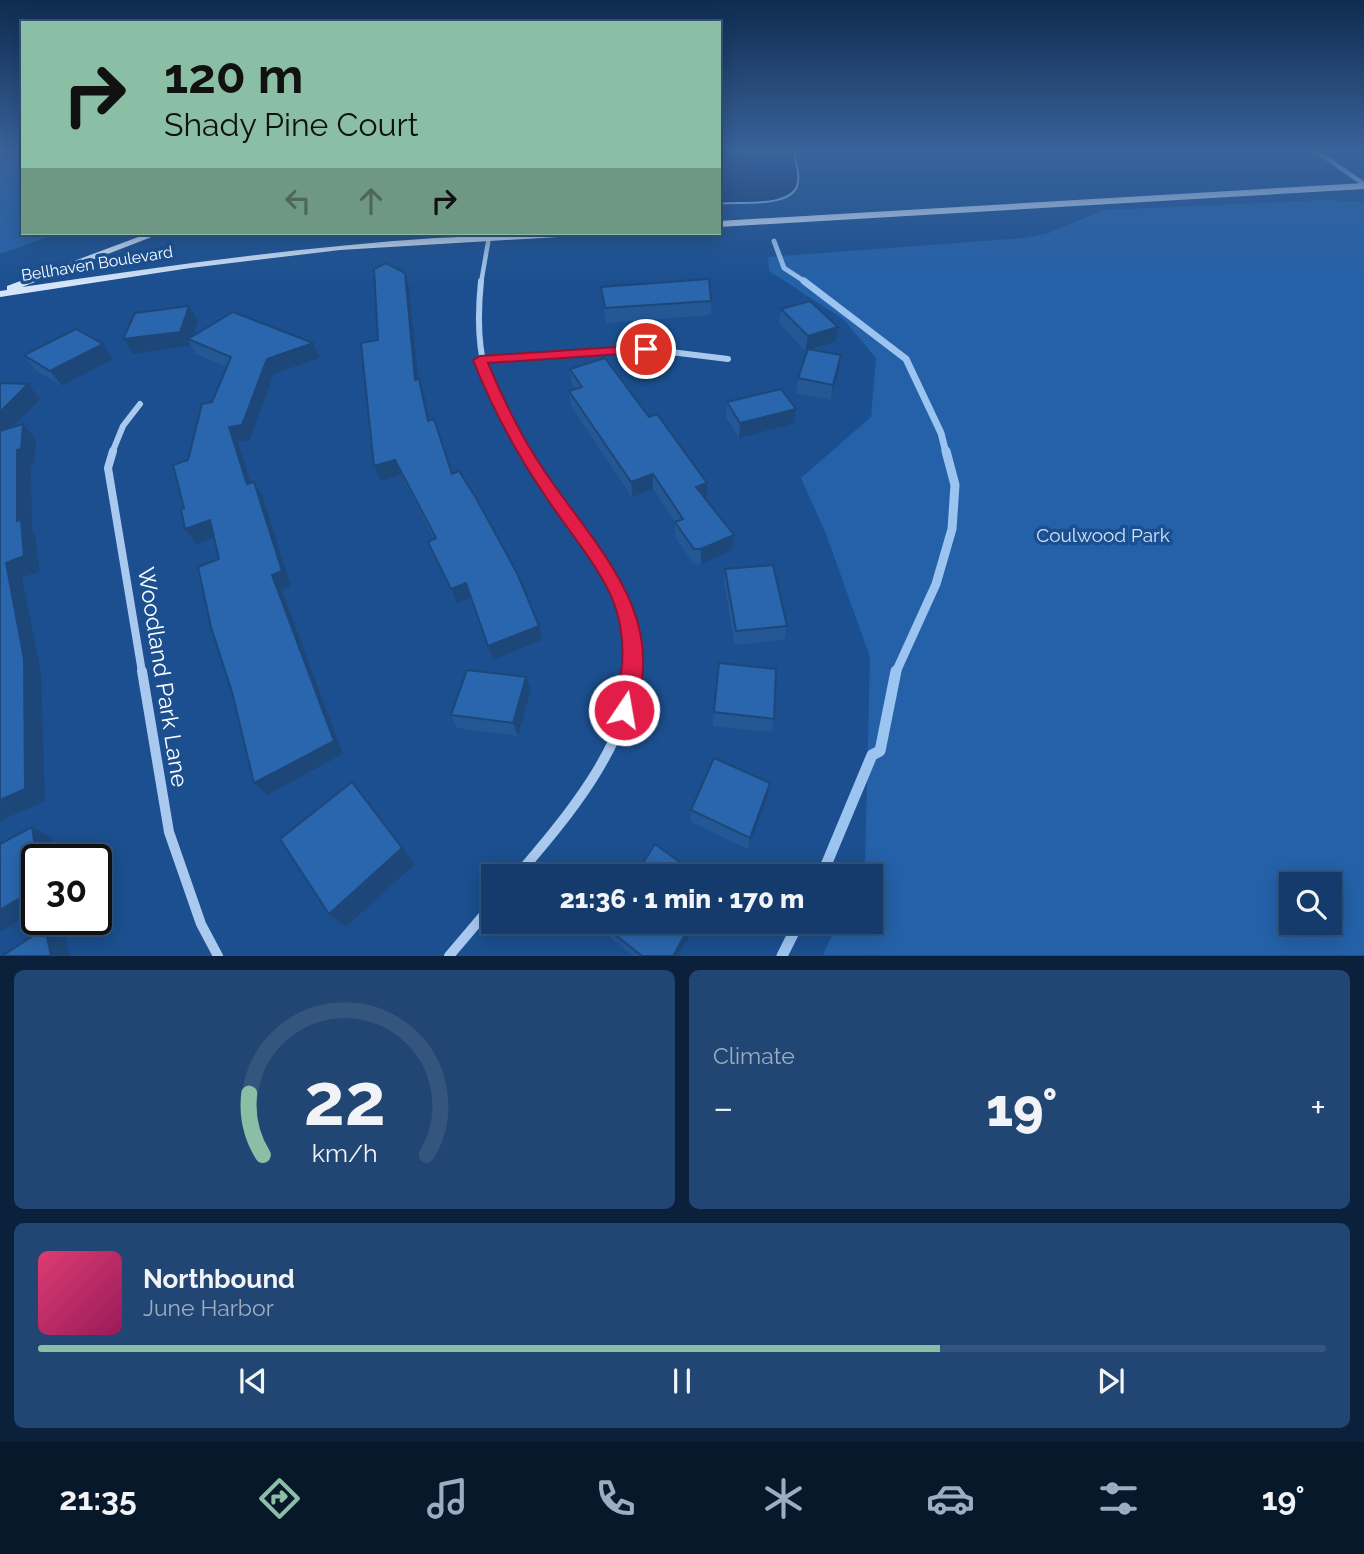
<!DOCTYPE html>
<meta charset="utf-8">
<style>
:root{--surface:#143b6b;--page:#214673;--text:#f1f3f6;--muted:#9dadc1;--line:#33557e;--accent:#8abfa5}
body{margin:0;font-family:Raleway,sans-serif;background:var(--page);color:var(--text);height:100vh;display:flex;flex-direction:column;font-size:26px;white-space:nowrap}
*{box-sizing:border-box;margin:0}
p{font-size:23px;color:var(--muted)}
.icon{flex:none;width:38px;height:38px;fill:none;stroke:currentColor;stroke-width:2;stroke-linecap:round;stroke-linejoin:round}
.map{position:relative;height:956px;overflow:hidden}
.details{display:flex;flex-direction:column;gap:14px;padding:14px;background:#0b203b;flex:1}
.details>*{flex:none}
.top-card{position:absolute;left:21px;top:21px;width:700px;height:214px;border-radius:0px;box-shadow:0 4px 18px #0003,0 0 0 2px var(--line);background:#8abfa5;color:#111;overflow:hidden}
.buttons{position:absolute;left:1279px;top:872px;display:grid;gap:14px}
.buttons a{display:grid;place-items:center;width:63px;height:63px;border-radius:0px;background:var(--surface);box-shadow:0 4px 18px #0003,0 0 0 2px var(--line);font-size:35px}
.speed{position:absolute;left:21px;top:844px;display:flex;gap:14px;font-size:35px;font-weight:700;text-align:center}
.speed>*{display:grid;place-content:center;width:91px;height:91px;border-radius:50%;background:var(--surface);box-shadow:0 4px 18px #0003,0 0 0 2px var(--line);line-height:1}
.speed .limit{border:4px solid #111;border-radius:10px;background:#fff;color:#111}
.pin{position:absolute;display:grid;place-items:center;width:60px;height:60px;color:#fff;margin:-30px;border:4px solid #fff;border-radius:50%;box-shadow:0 2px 7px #0007}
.me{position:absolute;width:77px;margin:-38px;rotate:12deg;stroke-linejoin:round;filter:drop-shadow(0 0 5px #0008)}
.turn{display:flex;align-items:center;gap:24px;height:147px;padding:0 28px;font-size:32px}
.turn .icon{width:91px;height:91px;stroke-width:2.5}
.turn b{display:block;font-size:49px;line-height:60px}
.lanes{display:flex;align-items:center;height:66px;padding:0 28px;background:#0003;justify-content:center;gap:35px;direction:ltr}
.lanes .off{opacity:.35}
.big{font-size:52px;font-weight:800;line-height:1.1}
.details .card{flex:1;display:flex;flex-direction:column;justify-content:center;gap:10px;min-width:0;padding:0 24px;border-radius:10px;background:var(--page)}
.details .dial{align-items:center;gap:0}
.dial svg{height:182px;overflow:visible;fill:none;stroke:var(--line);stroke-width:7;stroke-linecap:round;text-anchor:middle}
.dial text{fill:var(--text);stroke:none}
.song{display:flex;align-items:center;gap:21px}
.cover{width:84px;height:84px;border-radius:10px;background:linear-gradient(135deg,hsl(340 70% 55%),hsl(330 70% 35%))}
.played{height:7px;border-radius:4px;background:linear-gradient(90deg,var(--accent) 70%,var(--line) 70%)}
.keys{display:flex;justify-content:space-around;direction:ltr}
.heat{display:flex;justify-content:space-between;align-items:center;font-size:38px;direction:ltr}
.details .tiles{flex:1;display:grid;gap:14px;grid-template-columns:1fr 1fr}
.card:last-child{grid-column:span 2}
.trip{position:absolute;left:481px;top:864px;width:402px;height:70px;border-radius:0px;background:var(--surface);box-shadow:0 4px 18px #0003,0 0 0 2px var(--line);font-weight:800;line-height:70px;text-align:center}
.dock{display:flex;height:112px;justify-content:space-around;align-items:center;background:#08182b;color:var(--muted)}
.dock .icon{width:49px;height:49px}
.dock .selected{color:var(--accent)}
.dock b{font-size:32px;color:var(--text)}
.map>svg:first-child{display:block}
.green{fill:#2461a8;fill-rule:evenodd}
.water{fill:#123a6d;stroke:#9cc4f0;stroke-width:2}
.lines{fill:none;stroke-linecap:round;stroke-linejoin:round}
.stream-far3{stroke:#9cc4f0;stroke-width:5}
.stream-far2{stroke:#9cc4f0;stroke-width:7}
.stream-far1{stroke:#9cc4f0;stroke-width:9}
.stream{stroke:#9cc4f0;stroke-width:11}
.street-far3{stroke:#a9c9ee;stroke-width:4.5}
.street-far2{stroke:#a9c9ee;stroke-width:6}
.street-far1{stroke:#a9c9ee;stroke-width:8}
.street{stroke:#a9c9ee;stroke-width:10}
.secondary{fill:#d6e6fa;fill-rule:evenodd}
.wall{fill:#245895}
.shaded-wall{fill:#1d4779}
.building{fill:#2a66ad;stroke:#1d4779;stroke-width:2}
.route{fill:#e11d48;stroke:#92132f;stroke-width:2}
.labels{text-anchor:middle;stroke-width:7;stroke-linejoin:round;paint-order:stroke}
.far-street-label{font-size:16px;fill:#fff;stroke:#1b4f8f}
.park-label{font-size:19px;fill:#cfe3fa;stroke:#1b4f8f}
.near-street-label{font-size:23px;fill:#fff;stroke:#1b4f8f}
</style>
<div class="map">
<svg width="1364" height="956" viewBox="0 0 1364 956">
<rect width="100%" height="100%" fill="#1b4f8f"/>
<!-- green -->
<g class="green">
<path d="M0,160L23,162V233H50L51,236L0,254Z"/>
<path d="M1325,200L1364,202V955H823L838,922H872V877H860L865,866L870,657L826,534L801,478L871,417L876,358L843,319L769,271L768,257L1025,238L1049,233L1104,210ZM1292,884H1330V922H1292Z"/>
</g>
<!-- water -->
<path class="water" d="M719,151H794C794,163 800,167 798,182C795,209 739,201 719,204Z"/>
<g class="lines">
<!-- stream-far3 -->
<path class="stream-far3" d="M774,241L784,268L807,283"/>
<!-- stream-far2 -->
<path class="stream-far2" d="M804,281L906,359L941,433L946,453"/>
<!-- stream-far1 -->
<path class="stream-far1" d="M896,672L936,584L952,529L955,485L946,451"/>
<!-- stream -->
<g class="stream">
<path d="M821,877L872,755L880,751L896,671"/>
<path d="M782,956L799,922"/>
</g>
<!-- street-far3 -->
<g class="street-far3">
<path d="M1316,151L1364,184"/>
<path d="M481,283L489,237"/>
</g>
<!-- street-far2 -->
<g class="street-far2">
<path d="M481,281C473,358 486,388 525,453"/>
<path d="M480,360L646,349L728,359"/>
<path d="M112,453L123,426L140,404"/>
</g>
<!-- street-far1 -->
<g class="street-far1">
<path d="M113,451L108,468L142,672"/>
<path d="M524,451L621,597L633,642L632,672"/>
</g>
<!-- street -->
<g class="street">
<path d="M142,671L169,832L201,924L218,956"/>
<path d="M516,877C562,823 630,745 632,671"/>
<path d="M449,956L494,903"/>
</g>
<!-- secondary -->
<g class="secondary">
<path d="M1364,183V189L719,227V221Z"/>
<path d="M149,233H162L22,287C160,267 297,247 436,238C484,236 532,231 580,233L575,236L340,250L190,268L0,297V291L7,290V286Z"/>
</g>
</g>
<!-- wall -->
<g class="wall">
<path d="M409,287L418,379H419L424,394L430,421L452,474L542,640L493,660L471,597L457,604L434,557L428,542L434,539L401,475L381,481L374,466L378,340Z"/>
<path d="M601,287L711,301V315L606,323Z"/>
<path d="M781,309L835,342L810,350L839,370L831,400L796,393L798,378L808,350L805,351L779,323Z"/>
<path d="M198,321L192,336L313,343L320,358L274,374L250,440L238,442L251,483L263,497L291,586L282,590L343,754L267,795L254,783L219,559L214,537L196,544L185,529L184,508L188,460L227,367L196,354L190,343L189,346L133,354L123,339Z"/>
<path d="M24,355L113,359L62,386L35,370Z"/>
<path d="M570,369L649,417L707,483V498H705L734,535L732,550L701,564H694L675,537V522L653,489L632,497L571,406L569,391L575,389L572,384Z"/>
<path d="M727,402L793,424L739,438L726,417Z"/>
<path d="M725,569L787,626L784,640L735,645L724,584Z"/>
<path d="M719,663L774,719L772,732L713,726Z"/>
<path d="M526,677L531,690L518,736L457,728L451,715Z"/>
<path d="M770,783L768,795L748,849L691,822V810Z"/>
<path d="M603,925L678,956H633L606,934Z"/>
</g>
<!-- shaded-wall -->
<g class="shaded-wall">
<path d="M405,273L409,287L420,395L415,380Z"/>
<path d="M189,306L198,321L191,340L188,339L190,343L189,346L133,354L123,339Z"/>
<path d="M838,327L835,342L805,351L808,336Z"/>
<path d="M313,343L320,358L274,374L250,440L238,442L256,499L247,484L229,427L267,359Z"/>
<path d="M103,344L113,359L62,386L50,371Z"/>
<path d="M841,355L839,370L831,400L833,385Z"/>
<path d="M419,379L424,394L433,436L428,421Z"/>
<path d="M28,384L40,399L0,440V412Z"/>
<path d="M796,409L793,424L739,438L740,423Z"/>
<path d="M23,424L36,439L34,464L31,465L32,531L35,535L40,571L22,578L41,672L45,801L0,821L6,563L17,521V450Z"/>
<path d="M395,460L401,475L381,481L374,466Z"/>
<path d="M653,474V489L632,497L631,482Z"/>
<path d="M254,482L263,497L291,586L282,590L343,754L267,795L254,783L272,575Z"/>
<path d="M707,483V498L696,502V487Z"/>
<path d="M210,520L220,535L196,544L185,529Z"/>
<path d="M734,535L732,550L701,564V549Z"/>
<path d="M466,583L471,597L457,604L451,589Z"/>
<path d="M539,626L542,640L493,660L488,646Z"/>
<path d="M526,677L531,690L518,736L513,723Z"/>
<path d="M352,782L415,864L346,927L329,914Z"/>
<path d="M770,783L768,795L748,849L750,838Z"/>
<path d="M32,827L51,838L55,859H37Z"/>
<path d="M37,888V910L0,932V910Z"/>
<path d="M692,922H697L678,956H673Z"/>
<path d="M45,928L66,937L70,956H51Z"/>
</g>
<!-- building -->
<g class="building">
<path d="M386,263L405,273L415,380L419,379L428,421L434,419L452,474L459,471L476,498L518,575L539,626L488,646L466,583L451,589L428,542L436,538L395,460L374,466L361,343L378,340L374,269Z"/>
<path d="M709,279L711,301L605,308L601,287Z"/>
<path d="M810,301L838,327L808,336L781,309Z"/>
<path d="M189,306L180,332L123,339L135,313Z"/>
<path d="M233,312L313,343L267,359L242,425L229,427L247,484L254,482L282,571L272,575L334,741L254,783L232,692L211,627L198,567L219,559L210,520L185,529L181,509L184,508L173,465L188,460L202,404L212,402L231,357L188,339Z"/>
<path d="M76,329L103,344L50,371L24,355Z"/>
<path d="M808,349L841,355L833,385L798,378Z"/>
<path d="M605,358L649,417L657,414L707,483L696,487L734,535L701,549H694L675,522L683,519L653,474L631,482L569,391L582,387L570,369Z"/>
<path d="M0,383L28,384L0,412Z"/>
<path d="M781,389L796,409L740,423L727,402Z"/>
<path d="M23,424L21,449L17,450V521L21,520L24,556L6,563L24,659L25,789L0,800V431Z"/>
<path d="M773,565L787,626L736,631L725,569Z"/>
<path d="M719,663L776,669L774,719L714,712Z"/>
<path d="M467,670L526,677L513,723L451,715Z"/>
<path d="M714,758L770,783L750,838L691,810Z"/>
<path d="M352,782L402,848L329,914L280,839Z"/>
<path d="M32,827L37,860V888L0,910V844Z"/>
<path d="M655,844L700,877H634Z"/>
<path d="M605,922H692L673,956H642L603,925Z"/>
<path d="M45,928L51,956H2Z"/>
</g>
<!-- sky -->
<linearGradient id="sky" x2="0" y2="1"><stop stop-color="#0f2b4f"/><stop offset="0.53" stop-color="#39639b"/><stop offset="1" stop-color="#39639b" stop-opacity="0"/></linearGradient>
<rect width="1364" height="285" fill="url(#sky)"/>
<!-- route -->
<path class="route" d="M646,345L653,349L651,352L488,363C504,402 522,438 545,472C595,546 674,620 631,717L624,719L616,717C611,704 619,689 621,675C624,651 623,629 615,606C604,572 566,528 546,497C516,453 493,410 473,360L480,356Z"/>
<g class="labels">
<!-- far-street labels -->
<g class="far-street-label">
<text transform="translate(97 263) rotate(-9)" y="6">Bellhaven Boulevard</text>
</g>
<!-- park labels -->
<g class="park-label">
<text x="1103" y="542">Coulwood Park</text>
</g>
<!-- near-street labels -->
<g class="near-street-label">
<text transform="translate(163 677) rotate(81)" y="8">Woodland Park Lane</text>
</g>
</g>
</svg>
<div class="buttons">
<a><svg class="icon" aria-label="search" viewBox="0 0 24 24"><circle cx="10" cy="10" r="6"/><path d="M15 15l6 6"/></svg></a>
</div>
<div class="speed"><div class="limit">30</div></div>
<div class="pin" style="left:646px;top:349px;background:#d93025"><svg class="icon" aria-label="arrive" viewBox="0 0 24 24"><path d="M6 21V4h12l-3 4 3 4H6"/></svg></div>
<svg class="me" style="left:624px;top:710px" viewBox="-20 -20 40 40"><circle r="17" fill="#e11d48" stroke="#fff" stroke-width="3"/><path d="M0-11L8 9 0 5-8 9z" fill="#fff"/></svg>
<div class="trip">21:36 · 1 min · 170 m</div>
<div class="top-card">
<div class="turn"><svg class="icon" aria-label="right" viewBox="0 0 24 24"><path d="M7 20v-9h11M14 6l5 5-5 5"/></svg><div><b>120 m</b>Shady Pine Court</div></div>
<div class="lanes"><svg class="icon off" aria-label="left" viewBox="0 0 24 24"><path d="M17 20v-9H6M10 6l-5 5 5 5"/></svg><svg class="icon off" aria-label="ahead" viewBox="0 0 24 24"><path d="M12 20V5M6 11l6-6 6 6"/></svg><svg class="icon" aria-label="right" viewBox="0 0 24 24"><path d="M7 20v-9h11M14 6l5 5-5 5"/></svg></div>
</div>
</div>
<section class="details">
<div class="tiles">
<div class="card dial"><svg viewBox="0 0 100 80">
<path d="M14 69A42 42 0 1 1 86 69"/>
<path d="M14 69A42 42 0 0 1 8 42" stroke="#8abfa5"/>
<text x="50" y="56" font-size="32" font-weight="700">22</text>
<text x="50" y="72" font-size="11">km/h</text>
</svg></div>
<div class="card"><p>Climate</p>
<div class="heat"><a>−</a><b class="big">19°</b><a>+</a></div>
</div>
<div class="card">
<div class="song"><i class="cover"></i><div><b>Northbound</b><p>June Harbor</p></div></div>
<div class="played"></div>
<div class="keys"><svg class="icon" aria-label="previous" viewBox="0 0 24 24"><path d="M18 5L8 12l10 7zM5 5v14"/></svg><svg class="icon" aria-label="pause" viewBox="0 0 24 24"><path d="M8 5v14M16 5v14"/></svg><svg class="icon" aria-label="next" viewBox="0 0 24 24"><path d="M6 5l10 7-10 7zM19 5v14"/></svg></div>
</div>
</div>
</section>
<nav class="dock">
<b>21:35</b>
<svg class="icon selected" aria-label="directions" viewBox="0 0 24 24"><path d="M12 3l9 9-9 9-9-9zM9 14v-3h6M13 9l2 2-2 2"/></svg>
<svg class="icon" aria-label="music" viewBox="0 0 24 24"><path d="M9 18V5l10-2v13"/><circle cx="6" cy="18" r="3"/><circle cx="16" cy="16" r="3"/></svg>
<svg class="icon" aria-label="phone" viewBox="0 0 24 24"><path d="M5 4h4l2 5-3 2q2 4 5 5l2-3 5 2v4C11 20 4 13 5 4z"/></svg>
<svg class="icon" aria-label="climate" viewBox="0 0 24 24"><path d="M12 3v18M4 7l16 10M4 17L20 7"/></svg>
<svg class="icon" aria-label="car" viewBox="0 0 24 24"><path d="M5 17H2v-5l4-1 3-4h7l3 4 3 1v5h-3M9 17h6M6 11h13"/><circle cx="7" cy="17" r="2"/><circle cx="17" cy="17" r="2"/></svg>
<svg class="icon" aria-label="filters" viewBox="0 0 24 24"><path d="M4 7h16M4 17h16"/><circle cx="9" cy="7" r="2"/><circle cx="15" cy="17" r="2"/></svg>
<b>19°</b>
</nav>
